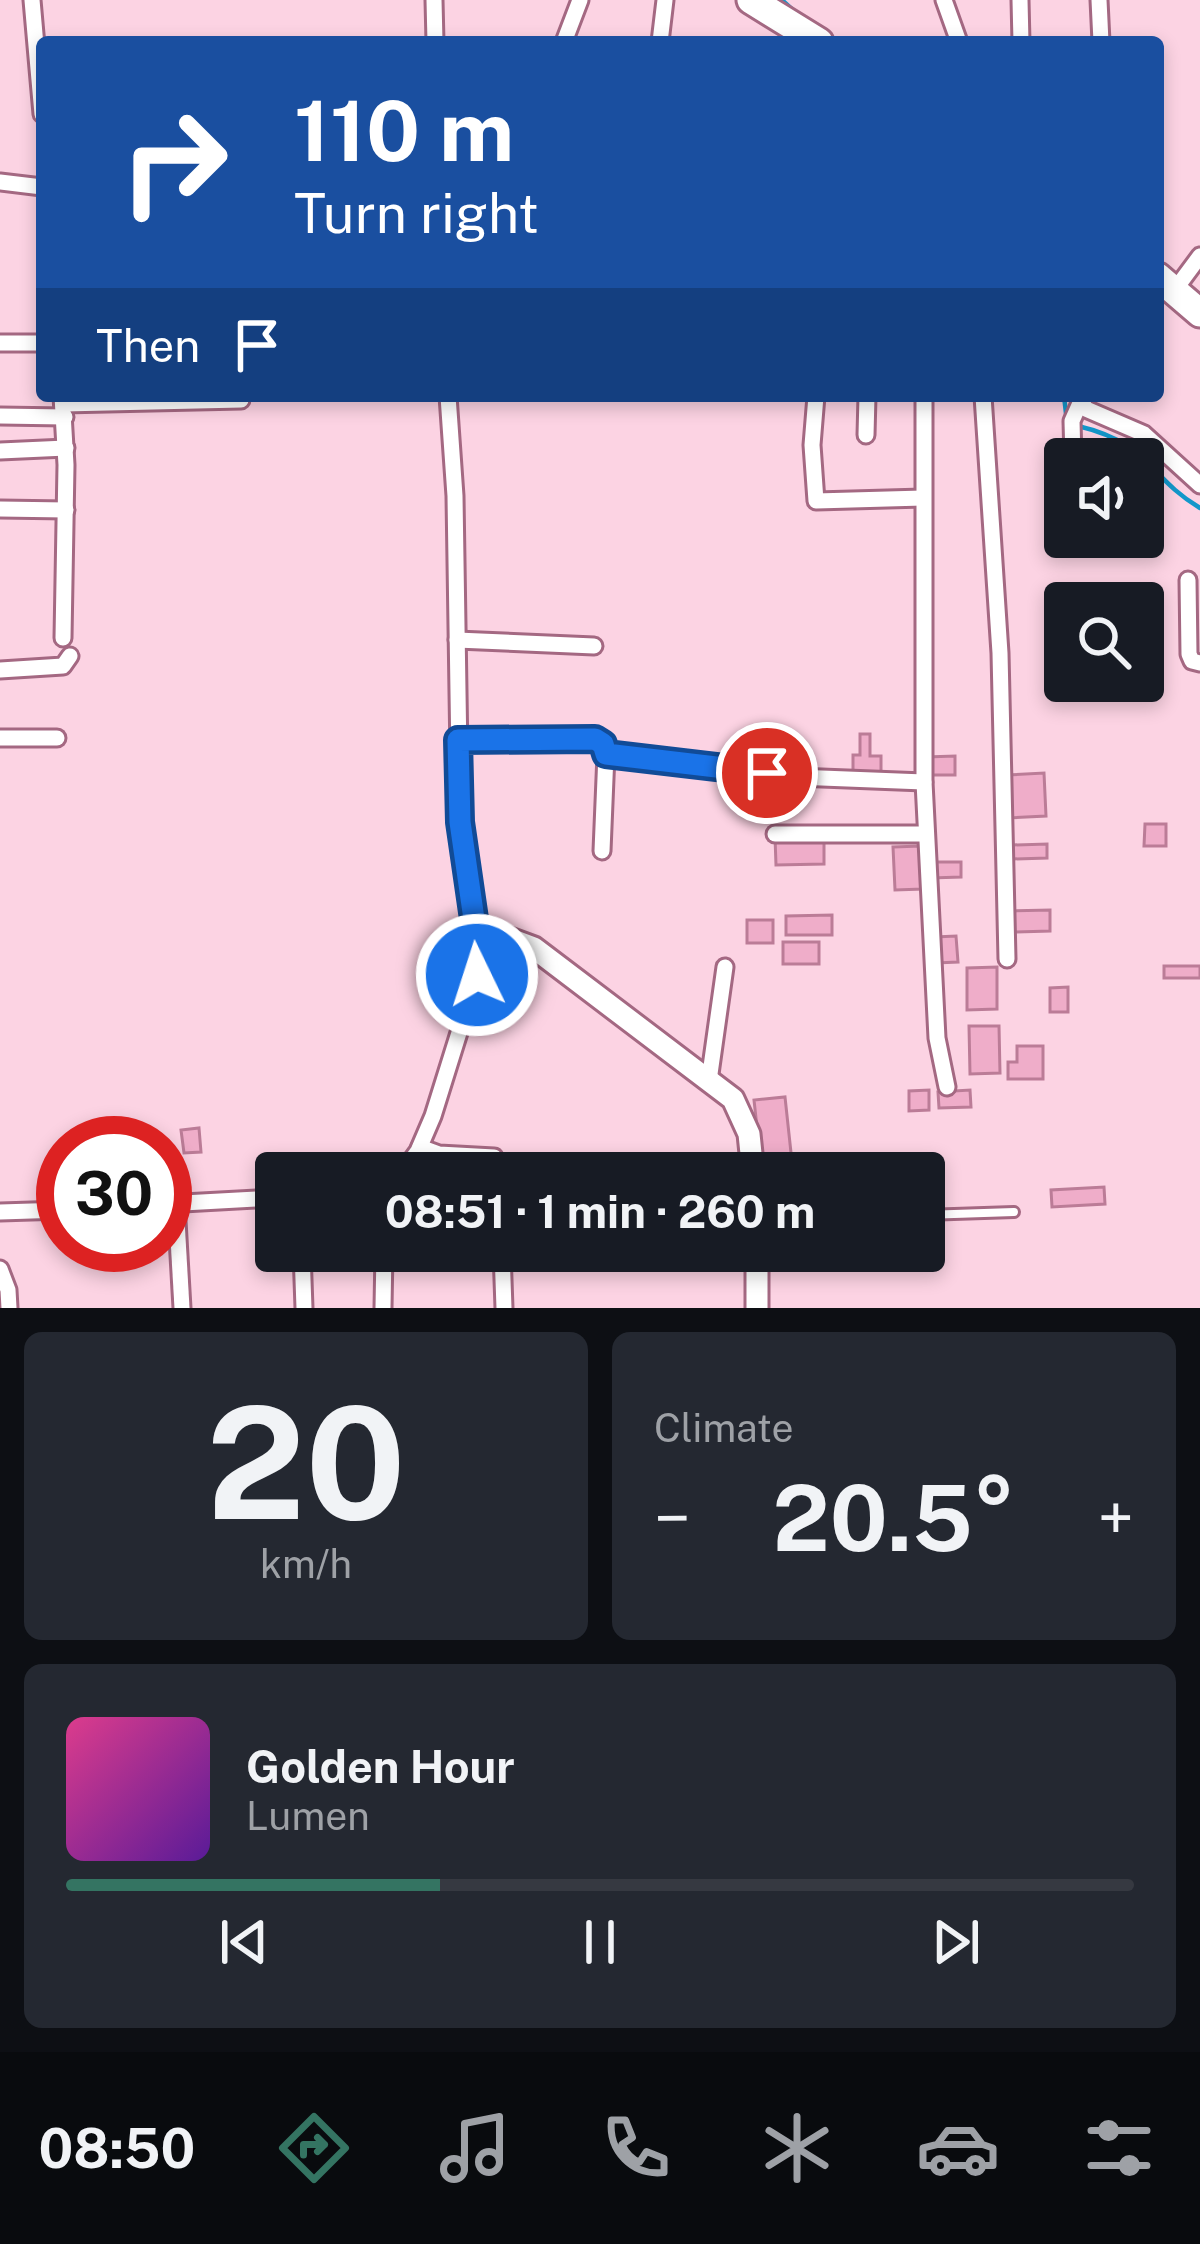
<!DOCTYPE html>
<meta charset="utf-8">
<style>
:root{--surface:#171b24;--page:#242831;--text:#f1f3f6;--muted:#9ea1a6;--line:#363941;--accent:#347462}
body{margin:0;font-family:"Public Sans",sans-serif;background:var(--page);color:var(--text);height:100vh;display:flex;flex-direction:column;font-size:45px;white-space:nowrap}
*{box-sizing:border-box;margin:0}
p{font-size:39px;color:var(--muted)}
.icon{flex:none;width:66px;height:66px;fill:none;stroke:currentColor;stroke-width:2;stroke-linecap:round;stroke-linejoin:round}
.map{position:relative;height:1308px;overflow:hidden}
.sheet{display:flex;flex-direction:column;gap:24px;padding:24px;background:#0d0f14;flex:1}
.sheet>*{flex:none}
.hud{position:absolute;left:36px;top:36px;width:1128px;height:366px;border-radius:12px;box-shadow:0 6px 18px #0003;background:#1a4fa0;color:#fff;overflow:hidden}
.tools{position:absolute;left:1044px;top:438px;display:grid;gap:24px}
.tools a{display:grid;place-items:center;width:120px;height:120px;border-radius:12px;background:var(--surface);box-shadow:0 6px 18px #0003;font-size:60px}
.speed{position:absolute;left:36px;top:1116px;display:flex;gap:24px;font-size:60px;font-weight:700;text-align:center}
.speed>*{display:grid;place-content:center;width:156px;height:156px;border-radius:50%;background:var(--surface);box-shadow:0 6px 18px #0003;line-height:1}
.speed .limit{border:18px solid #d22;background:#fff;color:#111}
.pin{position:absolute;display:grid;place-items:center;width:102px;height:102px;color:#fff;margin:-51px;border:6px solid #fff;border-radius:50%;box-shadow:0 3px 12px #0007}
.me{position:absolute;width:132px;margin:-66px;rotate:356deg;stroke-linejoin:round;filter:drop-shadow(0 0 9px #0008)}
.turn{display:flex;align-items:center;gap:42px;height:252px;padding:0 60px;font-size:54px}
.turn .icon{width:156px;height:156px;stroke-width:2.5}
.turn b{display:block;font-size:84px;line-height:102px}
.then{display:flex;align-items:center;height:114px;padding:0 60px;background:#0003;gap:24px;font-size:45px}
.big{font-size:90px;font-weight:700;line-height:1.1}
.sheet .widget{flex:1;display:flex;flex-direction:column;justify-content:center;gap:18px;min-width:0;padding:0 42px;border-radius:18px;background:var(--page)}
.sheet .dial{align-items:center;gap:0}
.dial b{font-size:156px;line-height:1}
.song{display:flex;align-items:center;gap:36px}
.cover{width:144px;height:144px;border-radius:18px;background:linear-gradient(135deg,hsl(330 70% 55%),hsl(270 70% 35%))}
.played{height:12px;border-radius:6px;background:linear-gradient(90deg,var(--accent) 35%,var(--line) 35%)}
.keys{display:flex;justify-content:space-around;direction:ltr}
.heat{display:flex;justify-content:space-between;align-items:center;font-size:66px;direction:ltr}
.sheet .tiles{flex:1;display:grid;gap:24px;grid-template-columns:1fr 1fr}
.widget:last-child{grid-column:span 2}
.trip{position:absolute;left:255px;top:1152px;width:690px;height:120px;border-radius:12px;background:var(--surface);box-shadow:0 6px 18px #0003;font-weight:700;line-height:120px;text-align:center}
.tabs{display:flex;height:192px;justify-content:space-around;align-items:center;background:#090b0e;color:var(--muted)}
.tabs .icon{width:84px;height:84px}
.tabs .selected{color:var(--accent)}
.tabs b{font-size:54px;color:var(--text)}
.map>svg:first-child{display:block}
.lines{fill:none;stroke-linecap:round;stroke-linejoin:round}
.stream{stroke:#1397ca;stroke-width:4.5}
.building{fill:#efadc9;stroke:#bb7c97;stroke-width:3}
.lane-casing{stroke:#a46882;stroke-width:14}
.street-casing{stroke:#a46882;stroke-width:21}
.secondary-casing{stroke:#a46882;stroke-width:27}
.highway-casing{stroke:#a46882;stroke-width:33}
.lane{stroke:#fff;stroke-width:8}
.street{stroke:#fff;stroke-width:15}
.secondary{stroke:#fff;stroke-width:21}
.highway{stroke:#fff;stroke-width:27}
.route-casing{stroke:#114b97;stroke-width:30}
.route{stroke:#1a73e8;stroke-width:21}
</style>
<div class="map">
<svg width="1200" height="1308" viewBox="0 0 1200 1308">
<rect width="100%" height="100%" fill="#fcd3e3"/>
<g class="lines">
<!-- stream -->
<g class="stream">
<path d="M782,0L795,12"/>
<path d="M1064,396L1067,422"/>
<path d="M1078,426C1150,443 1148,477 1200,508"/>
</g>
</g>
<!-- building -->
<g class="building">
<path d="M860,734H870V756H881V778H853V755H860Z"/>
<path d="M955,756V775H926V757Z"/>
<path d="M1044,773L1046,816L1009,818L1007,775Z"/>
<path d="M1145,824H1166V846H1144Z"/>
<path d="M824,836V864L776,865L775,837Z"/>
<path d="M1047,844V858L1012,859V845Z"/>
<path d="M921,846L923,889L895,890L893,847Z"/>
<path d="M931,862H961V877L931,878Z"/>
<path d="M1050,910V931L1012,932L1011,911Z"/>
<path d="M832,915V935H786V916Z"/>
<rect x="747" y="920" width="26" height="23"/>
<path d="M956,936L958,962L936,963L935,937Z"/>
<rect x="783" y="942" width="36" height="22"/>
<rect x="1164" y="966" width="36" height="12"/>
<path d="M997,967V1009L967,1010V968Z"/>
<path d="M1068,987V1012H1050V988Z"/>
<path d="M969,1026H999L1000,1073L970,1074Z"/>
<path d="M1017,1046H1043V1079H1008V1062H1017Z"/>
<path d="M929,1090V1110L909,1111V1091Z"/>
<path d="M970,1090L971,1107L939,1108L938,1092Z"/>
<path d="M785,1097L792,1162L820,1158L821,1173H762L754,1100Z"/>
<path d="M199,1128L201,1152L184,1153L181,1130Z"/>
<path d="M1104,1187L1105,1204L1052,1207L1051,1190Z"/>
</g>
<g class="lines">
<defs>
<path id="lane" d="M924,1215L1014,1212"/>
<g id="street">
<path d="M32,0L42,114"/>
<path d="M434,0L435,42"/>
<path d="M944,0L959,42"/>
<path d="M1020,0L1021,42"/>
<path d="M1099,0L1101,42"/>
<path d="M564,42L580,0"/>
<path d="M660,42L665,0"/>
<path d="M0,182L42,187"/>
<path d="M1174,291L1200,256"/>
<path d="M0,343H42"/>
<path d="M62,396L66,465L63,638"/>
<path d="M816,396L812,445L816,501L923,498"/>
<path d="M924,396V782L937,1038L947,1087"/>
<path d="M983,396L1000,653L1007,959"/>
<path d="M1079,396L1086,409L1144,434L1200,485"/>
<path d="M63,404L241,400"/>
<path d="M0,416L65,417"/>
<path d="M866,435L867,396"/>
<path d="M0,451L66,448"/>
<path d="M1073,459L1072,421L1080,403"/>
<path d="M0,509L66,510"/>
<path d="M1188,580L1189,654L1192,661L1200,663"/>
<path d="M457,640L594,646"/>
<path d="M0,670L63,666L70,656"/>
<path d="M0,738H57"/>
<path d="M458,740L600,741L606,754L602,851"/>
<path d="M606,754L796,777L924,782"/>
<path d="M775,834H926"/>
<path d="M709,1081L725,967"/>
<path d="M420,1147L439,1154L494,1157L499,1173"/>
<path d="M402,1173L418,1151L433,1116L477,975L475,926L460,822L455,496L448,396"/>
<path d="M176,1203L182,1308"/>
<path d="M165,1204L276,1198"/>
<path d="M0,1212L63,1210"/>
<path d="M302,1251L304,1308"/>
<path d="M502,1251L504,1308"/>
<path d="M0,1269L8,1290L9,1308"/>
<path d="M383,1308L384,1251"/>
</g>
<g id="secondary">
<path d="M475,926L534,948L733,1099L749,1134L753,1173"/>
<path d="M757,1251V1308"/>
</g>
<g id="highway">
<path d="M751,0L819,42"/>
<path d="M1158,277L1200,313"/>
</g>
</defs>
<!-- lane casing -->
<use href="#lane" class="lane-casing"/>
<!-- street casing -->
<use href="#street" class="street-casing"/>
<!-- secondary casing -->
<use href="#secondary" class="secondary-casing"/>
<!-- highway casing -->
<use href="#highway" class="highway-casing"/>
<!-- lane -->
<use href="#lane" class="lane"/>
<!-- street -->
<use href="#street" class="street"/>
<!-- secondary -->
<use href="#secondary" class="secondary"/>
<!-- highway -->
<use href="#highway" class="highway"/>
</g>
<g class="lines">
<defs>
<path id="route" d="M477,975L475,926L460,822L458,740L595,739L603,744L606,754L767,773"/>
</defs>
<!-- route casing -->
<use href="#route" class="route-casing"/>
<!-- route -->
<use href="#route" class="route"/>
</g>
</svg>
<div class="tools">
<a><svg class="icon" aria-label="sound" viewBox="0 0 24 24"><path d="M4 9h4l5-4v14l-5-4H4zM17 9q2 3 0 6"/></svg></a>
<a><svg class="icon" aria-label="search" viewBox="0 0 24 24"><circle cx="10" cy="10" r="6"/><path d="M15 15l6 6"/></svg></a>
</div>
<div class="speed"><div class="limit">30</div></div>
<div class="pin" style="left:767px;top:773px;background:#d93025"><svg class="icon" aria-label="arrive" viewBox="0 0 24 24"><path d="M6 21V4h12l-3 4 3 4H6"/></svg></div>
<svg class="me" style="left:477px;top:975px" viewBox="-20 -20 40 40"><circle r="17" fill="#1a73e8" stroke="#fff" stroke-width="3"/><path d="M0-11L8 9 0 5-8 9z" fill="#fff"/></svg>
<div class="trip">08:51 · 1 min · 260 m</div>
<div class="hud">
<div class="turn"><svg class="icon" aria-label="right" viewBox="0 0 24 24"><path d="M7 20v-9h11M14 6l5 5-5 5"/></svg><div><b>110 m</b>Turn right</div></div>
<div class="then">Then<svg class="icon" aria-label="arrive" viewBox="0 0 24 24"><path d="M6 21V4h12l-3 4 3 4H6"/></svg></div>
</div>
</div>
<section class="sheet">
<div class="tiles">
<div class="widget dial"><b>20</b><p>km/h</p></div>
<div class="widget"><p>Climate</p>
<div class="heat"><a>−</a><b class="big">20.5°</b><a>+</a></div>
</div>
<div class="widget">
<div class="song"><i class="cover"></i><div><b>Golden Hour</b><p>Lumen</p></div></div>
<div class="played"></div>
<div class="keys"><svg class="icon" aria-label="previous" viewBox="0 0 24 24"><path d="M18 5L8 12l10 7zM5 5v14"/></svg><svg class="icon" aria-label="pause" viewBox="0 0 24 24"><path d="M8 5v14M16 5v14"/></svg><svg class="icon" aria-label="next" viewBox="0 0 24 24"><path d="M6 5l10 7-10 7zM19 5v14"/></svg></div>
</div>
</div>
</section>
<nav class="tabs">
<b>08:50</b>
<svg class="icon selected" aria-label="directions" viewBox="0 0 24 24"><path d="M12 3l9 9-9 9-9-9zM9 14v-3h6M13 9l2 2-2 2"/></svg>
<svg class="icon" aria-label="music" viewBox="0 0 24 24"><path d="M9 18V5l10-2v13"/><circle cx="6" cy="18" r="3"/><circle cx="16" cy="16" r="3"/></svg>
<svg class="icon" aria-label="phone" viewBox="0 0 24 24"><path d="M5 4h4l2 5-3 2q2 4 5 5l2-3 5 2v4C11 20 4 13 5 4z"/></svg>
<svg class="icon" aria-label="climate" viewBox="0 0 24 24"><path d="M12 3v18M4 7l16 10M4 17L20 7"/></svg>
<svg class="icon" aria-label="car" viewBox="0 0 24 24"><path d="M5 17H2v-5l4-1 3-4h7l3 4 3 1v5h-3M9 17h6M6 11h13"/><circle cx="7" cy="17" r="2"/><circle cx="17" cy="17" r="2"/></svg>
<svg class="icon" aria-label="filters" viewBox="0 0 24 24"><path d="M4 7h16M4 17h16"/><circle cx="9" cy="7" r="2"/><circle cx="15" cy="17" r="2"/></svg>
</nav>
